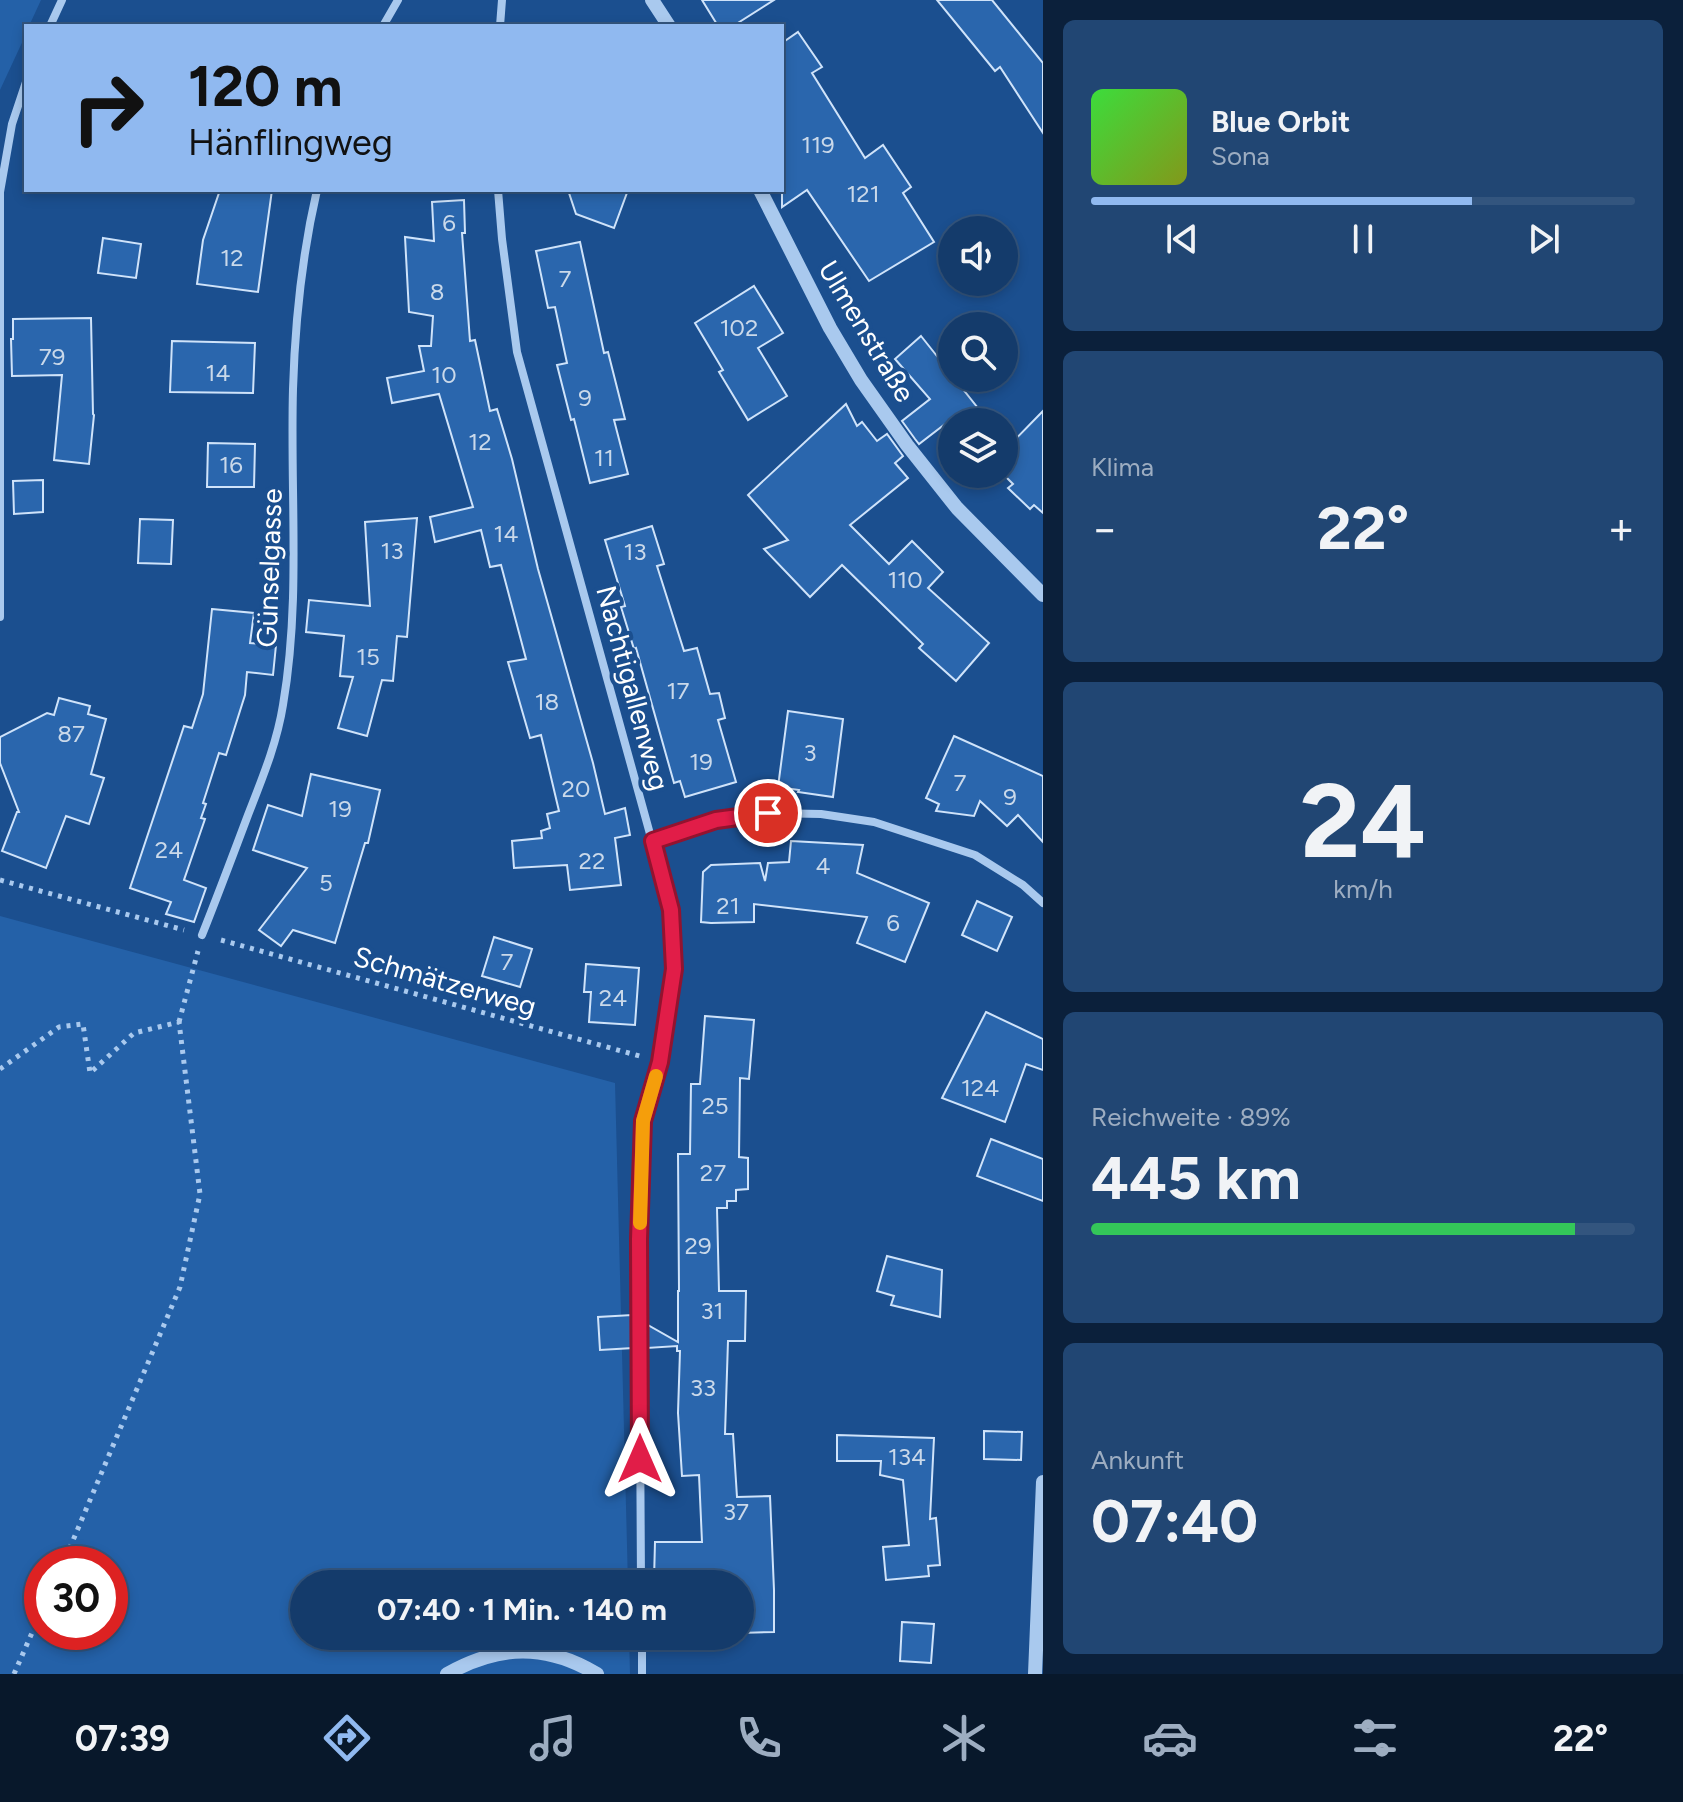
<!DOCTYPE html>
<html lang="de">
<meta charset="utf-8">
<style>
:root{--surface:#143b6b;--page:#214673;--text:#f1f3f6;--muted:#9dadc1;--line:#33557e;--accent:#90b9f0}
body{margin:0;font-family:Figtree,sans-serif;background:var(--page);color:var(--text);height:100vh;display:flex;flex-direction:column;font-size:30px;white-space:nowrap}
*{box-sizing:border-box;margin:0}
p{font-size:26px;color:var(--muted)}
.icon{flex:none;width:44px;height:44px;fill:none;stroke:currentColor;stroke-width:2;stroke-linecap:round;stroke-linejoin:round}
.map{position:relative;flex:1;overflow:hidden}
.drawer{display:flex;flex-direction:column;gap:20px;padding:20px;background:#0b203b;width:640px}
.drawer>*{flex:none}
.banner{position:absolute;left:24px;top:24px;width:760px;height:168px;border-radius:0px;box-shadow:0 4px 12px #0003,0 0 0 2px var(--line);background:#90b9f0;color:#111;overflow:hidden}
.buttons{position:absolute;left:938px;top:216px;display:grid;gap:16px}
.buttons a{display:grid;place-items:center;width:80px;height:80px;border-radius:50%;background:var(--surface);box-shadow:0 4px 12px #0003,0 0 0 2px var(--line);font-size:40px}
.speed{position:absolute;left:24px;top:1546px;display:flex;gap:16px;font-size:40px;font-weight:700;text-align:center}
.speed>*{display:grid;place-content:center;width:104px;height:104px;border-radius:50%;background:var(--surface);box-shadow:0 4px 12px #0003,0 0 0 2px var(--line);line-height:1}
.speed .limit{border:12px solid #d22;background:#fff;color:#111}
.pin{position:absolute;display:grid;place-items:center;width:68px;height:68px;color:#fff;margin:-34px;border:4px solid #fff;border-radius:50%;box-shadow:0 2px 8px #0007}
.me{position:absolute;width:88px;margin:-44px;rotate:0deg;stroke-linejoin:round;filter:drop-shadow(0 0 6px #0008)}
.turn{display:flex;align-items:center;gap:28px;height:168px;padding:0 32px;font-size:36px}
.turn .icon{width:104px;height:104px;stroke-width:2.5}
.turn b{display:block;font-size:56px;line-height:68px}
.big{font-size:60px;font-weight:700;line-height:1.1}
.drawer .widget{flex:1;display:flex;flex-direction:column;justify-content:center;gap:12px;min-width:0;padding:0 28px;border-radius:12px;background:var(--page)}
.drawer .dial{align-items:center;gap:0}
.dial b{font-size:104px;line-height:1}
.song{display:flex;align-items:center;gap:24px}
.cover{width:96px;height:96px;border-radius:12px;background:linear-gradient(135deg,hsl(120 70% 55%),hsl(70 70% 35%))}
.played{height:8px;border-radius:4px;background:linear-gradient(90deg,var(--accent) 70%,var(--line) 70%)}
.keys{display:flex;justify-content:space-around;direction:ltr}
.heat{display:flex;justify-content:space-between;align-items:center;font-size:44px;direction:ltr}
.charge{height:12px;border-radius:6px;background:linear-gradient(90deg,#34c759 89%,var(--line) 0)}
.trip{position:absolute;left:290px;top:1570px;width:464px;height:80px;border-radius:40px;background:var(--surface);box-shadow:0 4px 12px #0003,0 0 0 2px var(--line);font-weight:700;line-height:80px;text-align:center}
.tabs{display:flex;height:128px;justify-content:space-around;align-items:center;background:#08182b;color:var(--muted)}
.tabs .icon{width:56px;height:56px}
.tabs .current{color:var(--accent)}
.tabs b{font-size:36px;color:var(--text)}
main{display:flex;flex:1;min-height:0}
.map>svg:first-child{display:block}
.green{fill:#2461a8;fill-rule:evenodd}
.building{fill:#2a66ad;stroke:#cfe3fa;stroke-width:2}
.lines{fill:none;stroke-linecap:round;stroke-linejoin:round}
.path{stroke:#a9c9ee;stroke-width:5;stroke-dasharray:4 6;stroke-linecap:butt}
.minor{stroke:#a9c9ee;stroke-width:8}
.tertiary{stroke:#a9c9ee;stroke-width:14}
.route-casing{stroke:#92132f;stroke-width:20}
.route{stroke:#e11d48;stroke-width:14}
.slow{stroke:#f59e0b;stroke-width:14}
.labels{text-anchor:middle;stroke-width:8;stroke-linejoin:round;paint-order:stroke}
.number-label{font-size:24px;fill:#cad9ea}
.street-label{font-size:28px;fill:#fff;stroke:#1b4f8f}
</style>
<main>
<div class="map">
<svg width="1043" height="1674" viewBox="0 0 1043 1674">
<rect width="100%" height="100%" fill="#1b4f8f"/>
<!-- green -->
<g class="green">
<path d="M0,0H41L29,26H26V34L0,90Z"/>
<path d="M0,916L615,1083L628,1584H304V1636H629L630,1674H0ZM42,1564H110V1632H42Z"/>
</g>
<!-- building -->
<g class="building">
<path d="M702,0H774L733,26H718Z"/>
<path d="M937,0H992L1043,63V133L1000,67L995,71Z"/>
<path d="M798,32L822,67L812,73L865,158L883,145L911,187L903,193L934,242L869,281L807,190L782,207V43Z"/>
<path d="M220,190H272L258,292L197,284L203,240Z"/>
<path d="M568,190H628L614,228L576,214Z"/>
<path d="M464,200L465,233H462L470,341L475,340L490,411L497,409L512,459L538,569L593,763L605,814L625,808L630,835L615,838L621,885L570,890L567,865L514,868L512,841L542,838L541,831L550,828L547,814L559,811L541,735L530,738L508,662L526,659L501,565L490,567L481,530L435,542L430,517L473,507L439,394L392,403L387,378L424,371L419,346H431L433,316L409,312L405,237L434,241L432,202Z"/>
<path d="M103,238L141,244L136,278L98,273Z"/>
<path d="M580,242L604,353L608,352L625,419L614,420L628,474L590,483L574,419L571,420L557,365L567,363L555,307L548,308L536,251Z"/>
<path d="M754,286L783,333L758,348L787,396L748,420L719,372L723,370L695,323Z"/>
<path d="M91,318L93,414L94,415L89,464L54,460L62,375L12,376L11,339H13V319Z"/>
<path d="M921,336L952,375V378H954L989,422L949,421L919,444L915,439L902,421L930,399L895,359Z"/>
<path d="M172,341L255,343L253,393L170,392Z"/>
<path d="M846,404L857,426L862,422L877,441L887,434L903,456L895,463L908,478L850,525L889,564L912,541L943,572L928,588L989,643L956,681L919,648L923,644L842,565L810,597L764,549L788,540L748,495Z"/>
<path d="M1043,411V513L1034,505L1030,509L1008,488L1013,484L1004,475V451Z"/>
<path d="M208,443L255,444L254,487H207Z"/>
<path d="M43,480V512L14,514L13,481Z"/>
<path d="M417,518L407,637L397,636L393,681L382,680L367,736L338,728L353,677L340,676L344,636L306,632L309,600L370,606L365,522Z"/>
<path d="M140,519L173,520L171,564L138,563Z"/>
<path d="M652,526L664,564L657,566L684,651L697,648L710,694L719,693L725,718L718,720L736,782L685,797L680,781L674,783L636,648L634,649L621,607L625,606L605,540Z"/>
<path d="M212,609L254,613L250,643L276,645L273,675L247,672L245,695L226,755L219,753L203,803L206,804L201,818L205,819L184,880L206,888L194,922L166,914L171,902L130,888L184,726L192,728L203,694Z"/>
<path d="M59,698L90,706L88,714L106,719L91,774L104,778L89,824L66,816L46,868L2,851L17,812H19L0,763V737L47,713L54,715Z"/>
<path d="M788,711L843,719L833,797L798,792L799,790L778,787Z"/>
<path d="M954,736L1043,776V842L1018,815L1007,826L980,801L974,816L936,811L939,804L926,798Z"/>
<path d="M311,774L380,790L368,843H365L335,943L293,930L281,946L259,930L307,868L253,850L268,805L302,816Z"/>
<path d="M791,841L863,845L857,873L929,903L905,962L857,943L867,917L754,904V922L711,923L701,922L703,872L711,865L760,863L765,881L768,863L789,862Z"/>
<path d="M977,901L1012,917L997,951L962,935Z"/>
<path d="M494,937L532,949L520,987L482,976Z"/>
<path d="M586,964L639,968L635,1025L589,1022L591,992H584Z"/>
<path d="M986,1012L1043,1039V1070L1026,1064L1005,1122L942,1098Z"/>
<path d="M705,1016L754,1020L749,1079L740,1078L739,1157L748,1158V1189L736,1190V1201H727V1208H717L719,1291H746L745,1341H728L725,1434H733L737,1497L770,1496L774,1590V1632L740,1633V1584H729V1581L654,1580L655,1542H702L699,1475L682,1476L678,1413L680,1351H677V1346L647,1348L646,1324L678,1342V1291H679L678,1154H690L691,1084H700Z"/>
<path d="M991,1139L1043,1159V1201L977,1176Z"/>
<path d="M887,1256L942,1270L940,1317L891,1305L894,1296L877,1291Z"/>
<path d="M632,1315L633,1348L600,1350L598,1317Z"/>
<path d="M984,1431L1022,1432L1021,1460L984,1459Z"/>
<path d="M837,1435L934,1438L930,1519L936,1518L940,1565L928,1566L929,1576L886,1580L883,1547L909,1545L903,1480L880,1475L881,1461H837Z"/>
<path d="M902,1622L934,1624L931,1663L900,1661Z"/>
</g>
<g class="lines">
<!-- path -->
<g class="path">
<path d="M0,880L184,930"/>
<path d="M221,940L643,1057"/>
<path d="M179,1022L198,951"/>
<path d="M0,1069L59,1027L83,1024L90,1073L134,1033L179,1022L200,1194L180,1287L63,1564"/>
<path d="M14,1674L42,1610"/>
</g>
<!-- minor -->
<g class="minor">
<path d="M50,26L62,0"/>
<path d="M383,26L398,0"/>
<path d="M500,26L502,0"/>
<path d="M498,190L502,239L517,352L671,910L674,969L660,1062L643,1121L639,1239L641,1584"/>
<path d="M0,617V192L12,124L26,82"/>
<path d="M653,841L716,820L768,813L821,814L874,822L975,855L1023,885L1043,903"/>
<path d="M202,935C218,895 233,855 248,815C262,779 277,743 283,705C301,600 290,495 293,389C295,322 302,255 317,190"/>
<path d="M642,1636V1674"/>
</g>
<!-- tertiary -->
<g class="tertiary">
<path d="M652,0L669,26"/>
<path d="M760,190L830,328L861,380L907,445L957,508L1043,595"/>
<path d="M447,1674C499,1645 545,1643 597,1674"/>
<path d="M1035,1674L1043,1482"/>
</g>
</g>
<g class="lines">
<defs>
<path id="route" d="M640,1459L639,1239L643,1121L660,1062L674,969L671,910L653,841L716,820L768,813"/>
</defs>
<!-- route casing -->
<use href="#route" class="route-casing"/>
<!-- route -->
<use href="#route" class="route"/>
<!-- slow -->
<path class="slow" d="M640,1223L643,1121L656,1076"/>
</g>
<g class="labels">
<!-- number labels -->
<g class="number-label">
<text x="818" y="153">119</text>
<text x="863" y="202">121</text>
<text x="449" y="231">6</text>
<text x="232" y="266">12</text>
<text x="565" y="287">7</text>
<text x="437" y="300">8</text>
<text x="739" y="336">102</text>
<text x="52" y="365">79</text>
<text x="218" y="381">14</text>
<text x="444" y="383">10</text>
<text x="585" y="406">9</text>
<text x="480" y="450">12</text>
<text x="604" y="466">11</text>
<text x="231" y="473">16</text>
<text x="506" y="542">14</text>
<text x="392" y="559">13</text>
<text x="635" y="560">13</text>
<text x="905" y="588">110</text>
<text x="368" y="665">15</text>
<text x="678" y="699">17</text>
<text x="547" y="710">18</text>
<text x="71" y="742">87</text>
<text x="810" y="761">3</text>
<text x="701" y="770">19</text>
<text x="960" y="791">7</text>
<text x="576" y="797">20</text>
<text x="1010" y="805">9</text>
<text x="340" y="817">19</text>
<text x="169" y="858">24</text>
<text x="592" y="869">22</text>
<text x="823" y="874">4</text>
<text x="326" y="891">5</text>
<text x="728" y="914">21</text>
<text x="893" y="931">6</text>
<text x="507" y="970">7</text>
<text x="613" y="1006">24</text>
<text x="980" y="1096">124</text>
<text x="715" y="1114">25</text>
<text x="713" y="1181">27</text>
<text x="698" y="1254">29</text>
<text x="712" y="1319">31</text>
<text x="703" y="1396">33</text>
<text x="907" y="1465">134</text>
<text x="736" y="1520">37</text>
</g>
<!-- street labels -->
<g class="street-label">
<text transform="translate(867 331) rotate(59)" y="10">Ulmenstraße</text>
<text transform="translate(269 568) rotate(-88)" y="10">Günselgasse</text>
<text transform="translate(633 688) rotate(75)" y="10">Nachtigallenweg</text>
<text transform="translate(445 981) rotate(16)" y="10">Schmätzerweg</text>
</g>
</g>
</svg>
<div class="buttons">
<a><svg class="icon" aria-label="sound" viewBox="0 0 24 24"><path d="M4 9h4l5-4v14l-5-4H4zM17 9q2 3 0 6"/></svg></a>
<a><svg class="icon" aria-label="search" viewBox="0 0 24 24"><circle cx="10" cy="10" r="6"/><path d="M15 15l6 6"/></svg></a>
<a><svg class="icon" aria-label="layers" viewBox="0 0 24 24"><path d="M12 4l9 5-9 5-9-5zM3 14l9 5 9-5"/></svg></a>
</div>
<div class="speed"><div class="limit">30</div></div>
<div class="pin" style="left:768px;top:813px;background:#d93025"><svg class="icon" aria-label="arrive" viewBox="0 0 24 24"><path d="M6 21V4h12l-3 4 3 4H6"/></svg></div>
<svg class="me" style="left:640px;top:1459px" viewBox="-20 -20 40 40"><path d="M0-17L14 15 0 8-14 15z" fill="#e11d48" stroke="#fff" stroke-width="4"/></svg>
<div class="trip">07:40 · 1 Min. · 140 m</div>
<div class="banner">
<div class="turn"><svg class="icon" aria-label="right" viewBox="0 0 24 24"><path d="M7 20v-9h11M14 6l5 5-5 5"/></svg><div><b>120 m</b>Hänflingweg</div></div>
</div>
</div>
<section class="drawer">
<div class="widget">
<div class="song"><i class="cover"></i><div><b>Blue Orbit</b><p>Sona</p></div></div>
<div class="played"></div>
<div class="keys"><svg class="icon" aria-label="previous" viewBox="0 0 24 24"><path d="M18 5L8 12l10 7zM5 5v14"/></svg><svg class="icon" aria-label="pause" viewBox="0 0 24 24"><path d="M8 5v14M16 5v14"/></svg><svg class="icon" aria-label="next" viewBox="0 0 24 24"><path d="M6 5l10 7-10 7zM19 5v14"/></svg></div>
</div>
<div class="widget"><p>Klima</p>
<div class="heat"><a>−</a><b class="big">22°</b><a>+</a></div>
</div>
<div class="widget dial"><b>24</b><p>km/h</p></div>
<div class="widget"><p>Reichweite · 89%</p><b class="big">445 km</b><div class="charge"></div></div>
<div class="widget"><p>Ankunft</p><b class="big">07:40</b></div>
</section>
</main>
<nav class="tabs">
<b>07:39</b>
<svg class="icon current" aria-label="directions" viewBox="0 0 24 24"><path d="M12 3l9 9-9 9-9-9zM9 14v-3h6M13 9l2 2-2 2"/></svg>
<svg class="icon" aria-label="music" viewBox="0 0 24 24"><path d="M9 18V5l10-2v13"/><circle cx="6" cy="18" r="3"/><circle cx="16" cy="16" r="3"/></svg>
<svg class="icon" aria-label="phone" viewBox="0 0 24 24"><path d="M5 4h4l2 5-3 2q2 4 5 5l2-3 5 2v4C11 20 4 13 5 4z"/></svg>
<svg class="icon" aria-label="climate" viewBox="0 0 24 24"><path d="M12 3v18M4 7l16 10M4 17L20 7"/></svg>
<svg class="icon" aria-label="car" viewBox="0 0 24 24"><path d="M5 17H2v-5l4-1 3-4h7l3 4 3 1v5h-3M9 17h6M6 11h13"/><circle cx="7" cy="17" r="2"/><circle cx="17" cy="17" r="2"/></svg>
<svg class="icon" aria-label="filters" viewBox="0 0 24 24"><path d="M4 7h16M4 17h16"/><circle cx="9" cy="7" r="2"/><circle cx="15" cy="17" r="2"/></svg>
<b>22°</b>
</nav>
